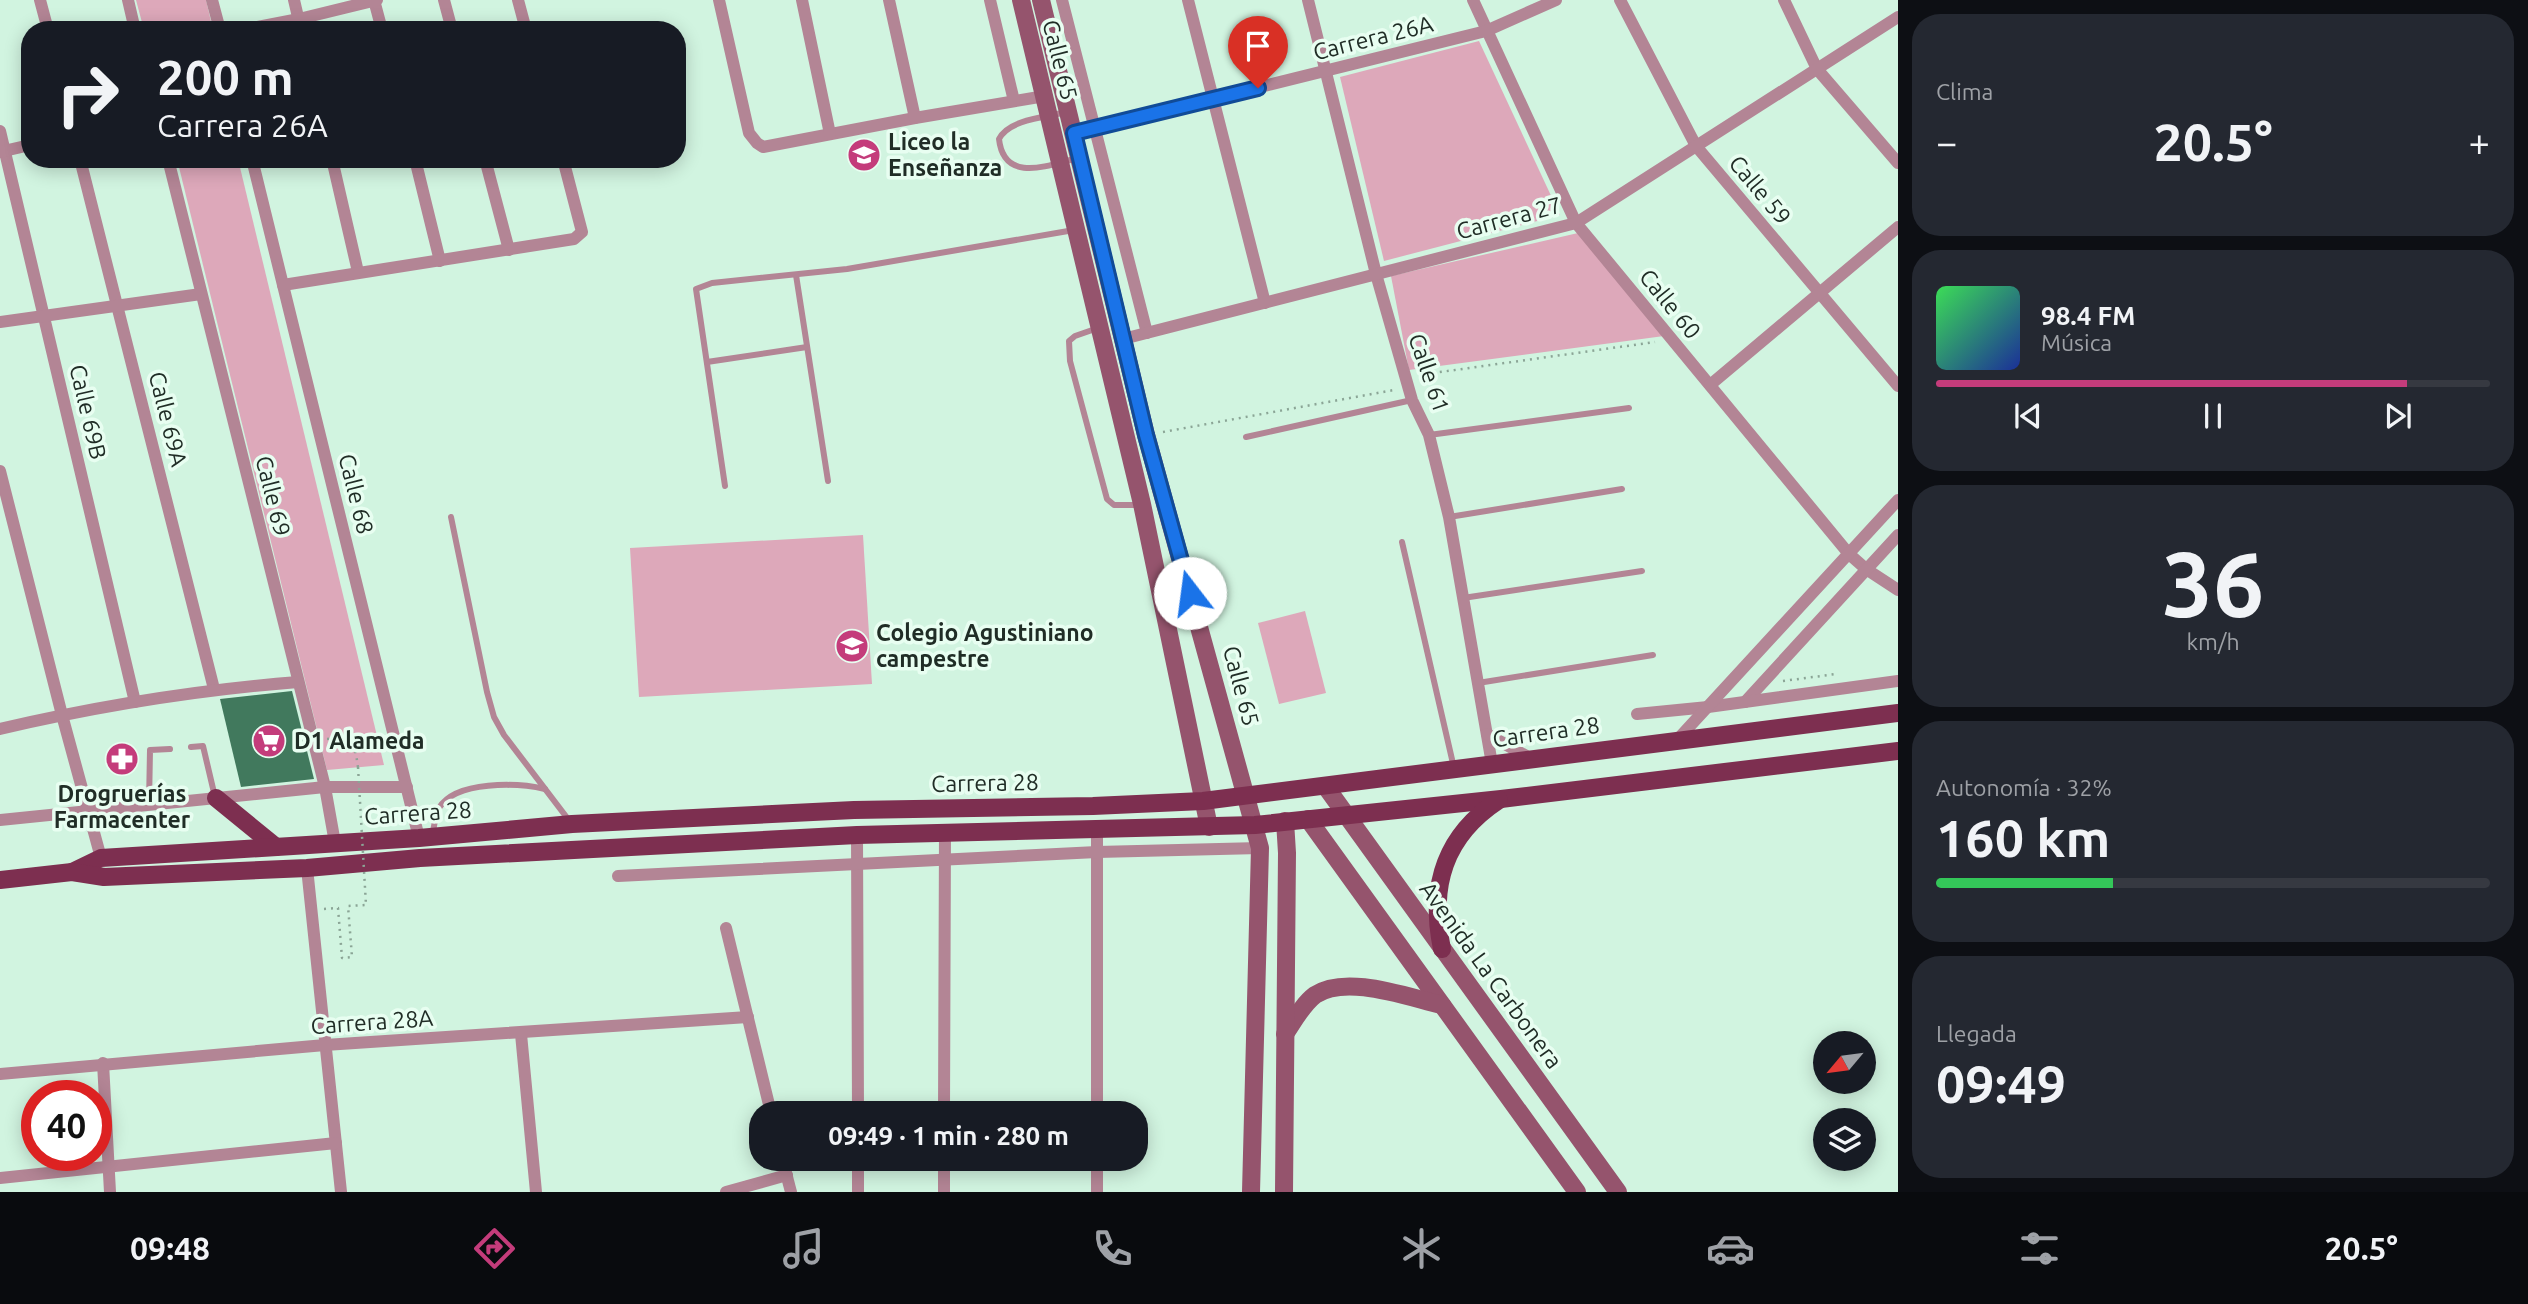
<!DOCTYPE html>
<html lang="es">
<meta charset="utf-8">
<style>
:root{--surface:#171b24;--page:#242831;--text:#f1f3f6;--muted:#9ea1a6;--line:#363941;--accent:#c43c7b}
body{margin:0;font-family:Ubuntu,sans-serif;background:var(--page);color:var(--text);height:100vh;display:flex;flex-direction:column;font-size:26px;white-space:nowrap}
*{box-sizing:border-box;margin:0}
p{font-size:23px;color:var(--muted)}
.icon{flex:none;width:38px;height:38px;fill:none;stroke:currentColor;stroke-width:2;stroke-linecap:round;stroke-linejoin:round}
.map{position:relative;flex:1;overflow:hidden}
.panel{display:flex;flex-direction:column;gap:14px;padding:14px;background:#0d0f14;width:630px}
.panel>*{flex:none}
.hud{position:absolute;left:21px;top:21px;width:665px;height:147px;border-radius:28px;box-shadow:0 4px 18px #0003;background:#171b24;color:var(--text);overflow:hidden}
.needle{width:46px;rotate:241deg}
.tools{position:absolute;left:1813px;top:1031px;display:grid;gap:14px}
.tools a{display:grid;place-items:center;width:63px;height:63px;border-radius:50%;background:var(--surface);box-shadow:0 4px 18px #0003;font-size:35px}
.speed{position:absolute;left:21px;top:1080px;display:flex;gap:14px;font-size:35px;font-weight:700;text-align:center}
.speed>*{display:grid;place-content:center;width:91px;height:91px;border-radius:50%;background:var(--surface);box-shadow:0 4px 18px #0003;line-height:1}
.speed .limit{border:10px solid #d22;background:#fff;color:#111}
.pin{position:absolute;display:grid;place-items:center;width:60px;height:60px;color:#fff;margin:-72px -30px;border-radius:50% 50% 50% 0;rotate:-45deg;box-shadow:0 0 7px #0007}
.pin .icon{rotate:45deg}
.me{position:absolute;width:77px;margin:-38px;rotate:345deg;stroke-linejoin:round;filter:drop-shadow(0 0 5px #0008)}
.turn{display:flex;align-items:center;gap:24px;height:147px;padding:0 21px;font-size:32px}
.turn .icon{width:91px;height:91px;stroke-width:2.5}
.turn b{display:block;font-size:49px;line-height:60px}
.big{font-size:52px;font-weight:700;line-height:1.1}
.panel .card{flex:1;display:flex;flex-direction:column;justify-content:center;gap:10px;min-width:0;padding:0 24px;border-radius:28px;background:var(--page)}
.panel .dial{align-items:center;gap:0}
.dial b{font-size:91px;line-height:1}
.song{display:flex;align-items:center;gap:21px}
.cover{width:84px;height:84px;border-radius:10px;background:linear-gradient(135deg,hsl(130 70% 55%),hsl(230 70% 35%))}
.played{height:7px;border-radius:4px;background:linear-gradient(90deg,var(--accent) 85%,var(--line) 85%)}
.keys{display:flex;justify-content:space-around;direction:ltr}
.heat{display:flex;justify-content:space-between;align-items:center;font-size:38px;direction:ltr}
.charge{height:10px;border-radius:5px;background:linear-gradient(90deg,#34c759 32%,var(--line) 0)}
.trip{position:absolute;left:749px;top:1101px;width:399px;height:70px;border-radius:28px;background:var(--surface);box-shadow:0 4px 18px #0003;font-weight:700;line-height:70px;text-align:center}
.tab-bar{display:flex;height:112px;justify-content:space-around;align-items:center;background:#090b0e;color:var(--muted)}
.tab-bar .icon{width:49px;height:49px}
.tab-bar .current{color:var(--accent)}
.tab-bar b{font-size:32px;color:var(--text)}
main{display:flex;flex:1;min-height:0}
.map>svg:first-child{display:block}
.green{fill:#dda8ba}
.building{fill:#41795d}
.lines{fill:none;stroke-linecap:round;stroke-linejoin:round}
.path{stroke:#8ba596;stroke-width:2.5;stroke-dasharray:2 5;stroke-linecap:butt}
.lane{stroke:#b38595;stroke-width:6}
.street{stroke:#b38595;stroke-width:12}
.secondary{stroke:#95546d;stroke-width:18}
.primary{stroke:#7d2f50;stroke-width:18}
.path-bridge{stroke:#8ba596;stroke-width:2.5;stroke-dasharray:2 5;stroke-linecap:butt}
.route-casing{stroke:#114b97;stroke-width:18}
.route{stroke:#1a73e8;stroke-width:12}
.labels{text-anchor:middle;stroke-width:7;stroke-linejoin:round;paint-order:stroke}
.street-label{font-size:23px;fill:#202d26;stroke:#e8fef1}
.poi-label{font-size:23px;font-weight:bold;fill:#202d26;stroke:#e8fef1;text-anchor:start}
</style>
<main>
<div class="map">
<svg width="1898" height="1192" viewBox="0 0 1898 1192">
<rect width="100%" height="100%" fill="#d1f4e0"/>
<!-- green -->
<g class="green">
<path d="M136,0H206L213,30H144Z"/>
<path d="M1479,41L1560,215L1384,261L1340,77Z"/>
<path d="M177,159H238L384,765L327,770Z"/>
<path d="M1578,233L1664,336L1409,370L1391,276Z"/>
<path d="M863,535L872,684L639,697L630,548Z"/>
<path d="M1305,611L1326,693L1279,704L1258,623Z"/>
</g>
<!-- building -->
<path class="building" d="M292,691L314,779L241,787L220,699Z"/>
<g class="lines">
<!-- path -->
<g class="path">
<path d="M1419,375L1655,342"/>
<path d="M1163,432L1394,390"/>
<path d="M1783,681L1836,674"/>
<path d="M327,739C354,737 354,741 358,767"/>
<path d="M324,909L338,908L342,958L352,957L348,906L366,905"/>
</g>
<!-- lane -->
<g class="lane">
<path d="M1067,112C1047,117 1009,119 999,139C1004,184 1049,165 1078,158"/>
<path d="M796,275L828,481"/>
<path d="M1098,328L1075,336L1069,341L1070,361L1107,499L1114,505H1140"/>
<path d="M707,362L807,347"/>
<path d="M1429,435L1629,408"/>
<path d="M1246,437L1412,400"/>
<path d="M725,486L696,289L712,283L847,269L1074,230"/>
<path d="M451,517L487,692L494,717L504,735L571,823"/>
<path d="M1449,517L1622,489"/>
<path d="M1402,542L1454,768"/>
<path d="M1463,598L1642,571"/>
<path d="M1478,683L1653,655"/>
<path d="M191,747L203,746L215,797"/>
<path d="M149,804L150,750L170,749"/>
<path d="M432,836C434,828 435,816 439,808C456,780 518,783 545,789"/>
</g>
<!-- street -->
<g class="street">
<path d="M40,0L48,30"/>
<path d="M128,0L135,30"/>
<path d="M212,0L220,30"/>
<path d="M294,0L301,30"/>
<path d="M374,0L382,30"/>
<path d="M444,0L452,30"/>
<path d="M518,0L526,30"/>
<path d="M719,0L749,133L757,143L763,147L915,118L1045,96"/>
<path d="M802,0L830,134"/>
<path d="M889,0L915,118"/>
<path d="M990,0L1014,101"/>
<path d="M1062,0L1147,333"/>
<path d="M1188,0L1265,303"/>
<path d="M1308,0L1376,274L1412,400L1429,435L1449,517L1492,764"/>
<path d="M1473,0L1576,223L1849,554L1866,569L1898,590"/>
<path d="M1620,0L1696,146L1898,386"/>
<path d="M1784,0L1817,69L1898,163"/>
<path d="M241,30L299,19L377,0"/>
<path d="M0,131L135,702"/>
<path d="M1074,133L1486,31L1556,0"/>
<path d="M0,152L30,145"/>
<path d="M80,159L214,689"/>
<path d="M168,159L325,787L335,843"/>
<path d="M252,159L419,838"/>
<path d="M332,159L358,272"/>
<path d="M415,159L440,261"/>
<path d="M485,159L509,250"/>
<path d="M283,285L574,239L582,232L563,159"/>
<path d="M0,322L201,294"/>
<path d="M1123,339L1576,223L1898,17"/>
<path d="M1710,385L1898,227"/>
<path d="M0,471L62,715L101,858"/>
<path d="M1745,702L1898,535"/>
<path d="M1637,714L1708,707L1898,681"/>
<path d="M0,729C98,706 198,690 298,682"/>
<path d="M1487,734L1530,758"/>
<path d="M1678,739L1898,500"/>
<path d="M0,820L325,787H407"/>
<path d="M1097,828V1113"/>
<path d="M857,835L858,1113"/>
<path d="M307,868L341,1192"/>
<path d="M618,876L1097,852L1260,848"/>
<path d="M726,928L771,1113"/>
<path d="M521,1034L536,1192"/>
<path d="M103,1063L110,1192"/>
<path d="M0,1074L325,1045L748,1017"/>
<path d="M944,1113L945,831"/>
<path d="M782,1158L791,1192"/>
<path d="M858,1158V1192"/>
<path d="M1097,1158V1192"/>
<path d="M0,1178L336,1143"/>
<path d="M726,1192L787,1175"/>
<path d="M944,1192V1158"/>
</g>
<!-- secondary -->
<g class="secondary">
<path d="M1021,0L1142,504L1209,827"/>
<path d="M1041,0L1146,435L1260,848L1251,1192"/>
<path d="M1326,787L1618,1192"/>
<path d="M1308,819L1577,1192"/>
<path d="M1285,1034C1294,1021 1302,1005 1315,995C1346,974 1407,997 1442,1005"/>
<path d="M1284,1192L1287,853L1285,821"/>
</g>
<!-- primary -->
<g class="primary">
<path d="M216,798L276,847"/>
<path d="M72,872L101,858L419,838L572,824L854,810L1093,806L1203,801L1898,713"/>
<path d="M0,880L72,872L104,877L307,868L420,858L857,835L1255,825L1501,799L1898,751"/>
<path d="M1442,949C1429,886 1444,836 1499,800"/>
</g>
<!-- path-bridge -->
<path class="path-bridge" d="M358,767L366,905"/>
</g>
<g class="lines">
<defs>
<path id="route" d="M1190,593L1146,435L1074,133L1258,88"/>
</defs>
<!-- route casing -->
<use href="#route" class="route-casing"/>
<!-- route -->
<use href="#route" class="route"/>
</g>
<!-- icons -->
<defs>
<symbol id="school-disc" viewBox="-11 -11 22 22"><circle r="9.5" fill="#c43c7b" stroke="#e8fef1"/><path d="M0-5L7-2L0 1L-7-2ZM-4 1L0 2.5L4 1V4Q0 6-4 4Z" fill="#fff"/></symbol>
<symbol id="supermarket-disc" viewBox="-11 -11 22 22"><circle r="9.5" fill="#c43c7b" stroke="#e8fef1"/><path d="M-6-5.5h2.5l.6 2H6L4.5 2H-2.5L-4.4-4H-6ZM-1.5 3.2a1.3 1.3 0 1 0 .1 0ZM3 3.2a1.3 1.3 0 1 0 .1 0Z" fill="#fff"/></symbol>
<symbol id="pharmacy-disc" viewBox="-11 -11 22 22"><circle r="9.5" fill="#c43c7b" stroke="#e8fef1"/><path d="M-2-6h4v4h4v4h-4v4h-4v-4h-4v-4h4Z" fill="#fff"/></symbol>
</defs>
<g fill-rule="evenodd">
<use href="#school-disc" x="845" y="136" width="38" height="38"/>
<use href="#school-disc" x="833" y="627" width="38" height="38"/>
<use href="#supermarket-disc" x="250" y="722" width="38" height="38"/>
<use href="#pharmacy-disc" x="103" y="740" width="38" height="38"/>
</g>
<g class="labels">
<!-- street labels -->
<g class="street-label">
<text transform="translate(1373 38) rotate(-14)" y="8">Carrera 26A</text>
<text transform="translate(1060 60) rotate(76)" y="8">Calle 65</text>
<text transform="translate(1760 190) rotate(50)" y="8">Calle 59</text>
<text transform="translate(1509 218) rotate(-15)" y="8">Carrera 27</text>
<text transform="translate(1670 304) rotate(51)" y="8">Calle 60</text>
<text transform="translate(1429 373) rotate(71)" y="8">Calle 61</text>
<text transform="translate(88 412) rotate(77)" y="8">Calle 69B</text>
<text transform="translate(168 419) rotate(76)" y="8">Calle 69A</text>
<text transform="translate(356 494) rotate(76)" y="8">Calle 68</text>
<text transform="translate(273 496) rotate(76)" y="8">Calle 69</text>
<text transform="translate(1241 686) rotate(75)" y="8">Calle 65</text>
<text transform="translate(1546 732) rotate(-8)" y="8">Carrera 28</text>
<text transform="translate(985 783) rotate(-1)" y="8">Carrera 28</text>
<text transform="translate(418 813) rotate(-4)" y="8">Carrera 28</text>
<text transform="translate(1491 975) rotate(54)" y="8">Avenida La Carbonera</text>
<text transform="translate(372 1022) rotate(-4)" y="8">Carrera 28A</text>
</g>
<!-- poi labels -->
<g class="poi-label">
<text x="888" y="150">Liceo la<tspan x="888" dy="26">Enseñanza</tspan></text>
<text x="876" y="641">Colegio Agustiniano<tspan x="876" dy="26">campestre</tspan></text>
<text x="294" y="749">D1 Alameda</text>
<text x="122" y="802" text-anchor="middle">Drogruerías<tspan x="122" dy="26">Farmacenter</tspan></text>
</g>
</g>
</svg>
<div class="tools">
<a><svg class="needle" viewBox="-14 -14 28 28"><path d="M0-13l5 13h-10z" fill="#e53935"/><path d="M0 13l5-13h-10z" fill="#9ea1a6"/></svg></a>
<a><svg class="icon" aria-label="layers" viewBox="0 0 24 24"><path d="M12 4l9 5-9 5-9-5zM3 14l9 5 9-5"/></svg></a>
</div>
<div class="speed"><div class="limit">40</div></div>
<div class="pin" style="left:1258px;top:88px;background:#d93025"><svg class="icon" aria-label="arrive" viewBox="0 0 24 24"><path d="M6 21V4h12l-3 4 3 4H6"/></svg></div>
<svg class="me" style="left:1190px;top:593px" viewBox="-20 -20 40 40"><circle r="19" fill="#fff"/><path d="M0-13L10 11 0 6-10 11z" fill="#1a73e8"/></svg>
<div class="trip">09:49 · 1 min · 280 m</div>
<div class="hud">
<div class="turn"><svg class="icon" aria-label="right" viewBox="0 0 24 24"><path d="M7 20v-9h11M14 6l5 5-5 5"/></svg><div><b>200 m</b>Carrera 26A</div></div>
</div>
</div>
<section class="panel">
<div class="card"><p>Clima</p>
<div class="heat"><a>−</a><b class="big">20.5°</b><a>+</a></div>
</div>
<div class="card">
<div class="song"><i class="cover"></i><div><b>98.4 FM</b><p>Música</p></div></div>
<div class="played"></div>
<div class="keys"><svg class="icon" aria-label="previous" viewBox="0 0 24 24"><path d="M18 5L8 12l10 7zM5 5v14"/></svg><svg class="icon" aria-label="pause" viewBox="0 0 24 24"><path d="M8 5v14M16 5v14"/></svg><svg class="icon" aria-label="next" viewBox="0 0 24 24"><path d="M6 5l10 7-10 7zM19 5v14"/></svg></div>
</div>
<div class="card dial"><b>36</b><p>km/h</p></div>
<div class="card"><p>Autonomía · 32%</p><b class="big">160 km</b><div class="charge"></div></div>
<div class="card"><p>Llegada</p><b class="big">09:49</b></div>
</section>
</main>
<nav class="tab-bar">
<b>09:48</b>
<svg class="icon current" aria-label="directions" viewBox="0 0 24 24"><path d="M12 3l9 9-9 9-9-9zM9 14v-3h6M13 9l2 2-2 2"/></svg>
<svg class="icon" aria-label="music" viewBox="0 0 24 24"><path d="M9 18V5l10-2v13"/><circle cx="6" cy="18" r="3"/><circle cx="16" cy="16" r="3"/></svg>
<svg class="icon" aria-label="phone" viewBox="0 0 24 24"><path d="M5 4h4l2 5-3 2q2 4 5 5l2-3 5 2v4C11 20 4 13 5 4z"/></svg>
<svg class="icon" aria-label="climate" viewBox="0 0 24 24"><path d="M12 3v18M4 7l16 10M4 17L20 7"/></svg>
<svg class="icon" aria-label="car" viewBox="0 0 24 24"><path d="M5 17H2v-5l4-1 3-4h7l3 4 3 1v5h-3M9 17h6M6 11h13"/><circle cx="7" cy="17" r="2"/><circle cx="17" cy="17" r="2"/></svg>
<svg class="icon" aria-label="filters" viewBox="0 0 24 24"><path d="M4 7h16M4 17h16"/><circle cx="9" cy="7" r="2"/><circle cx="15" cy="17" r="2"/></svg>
<b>20.5°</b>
</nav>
